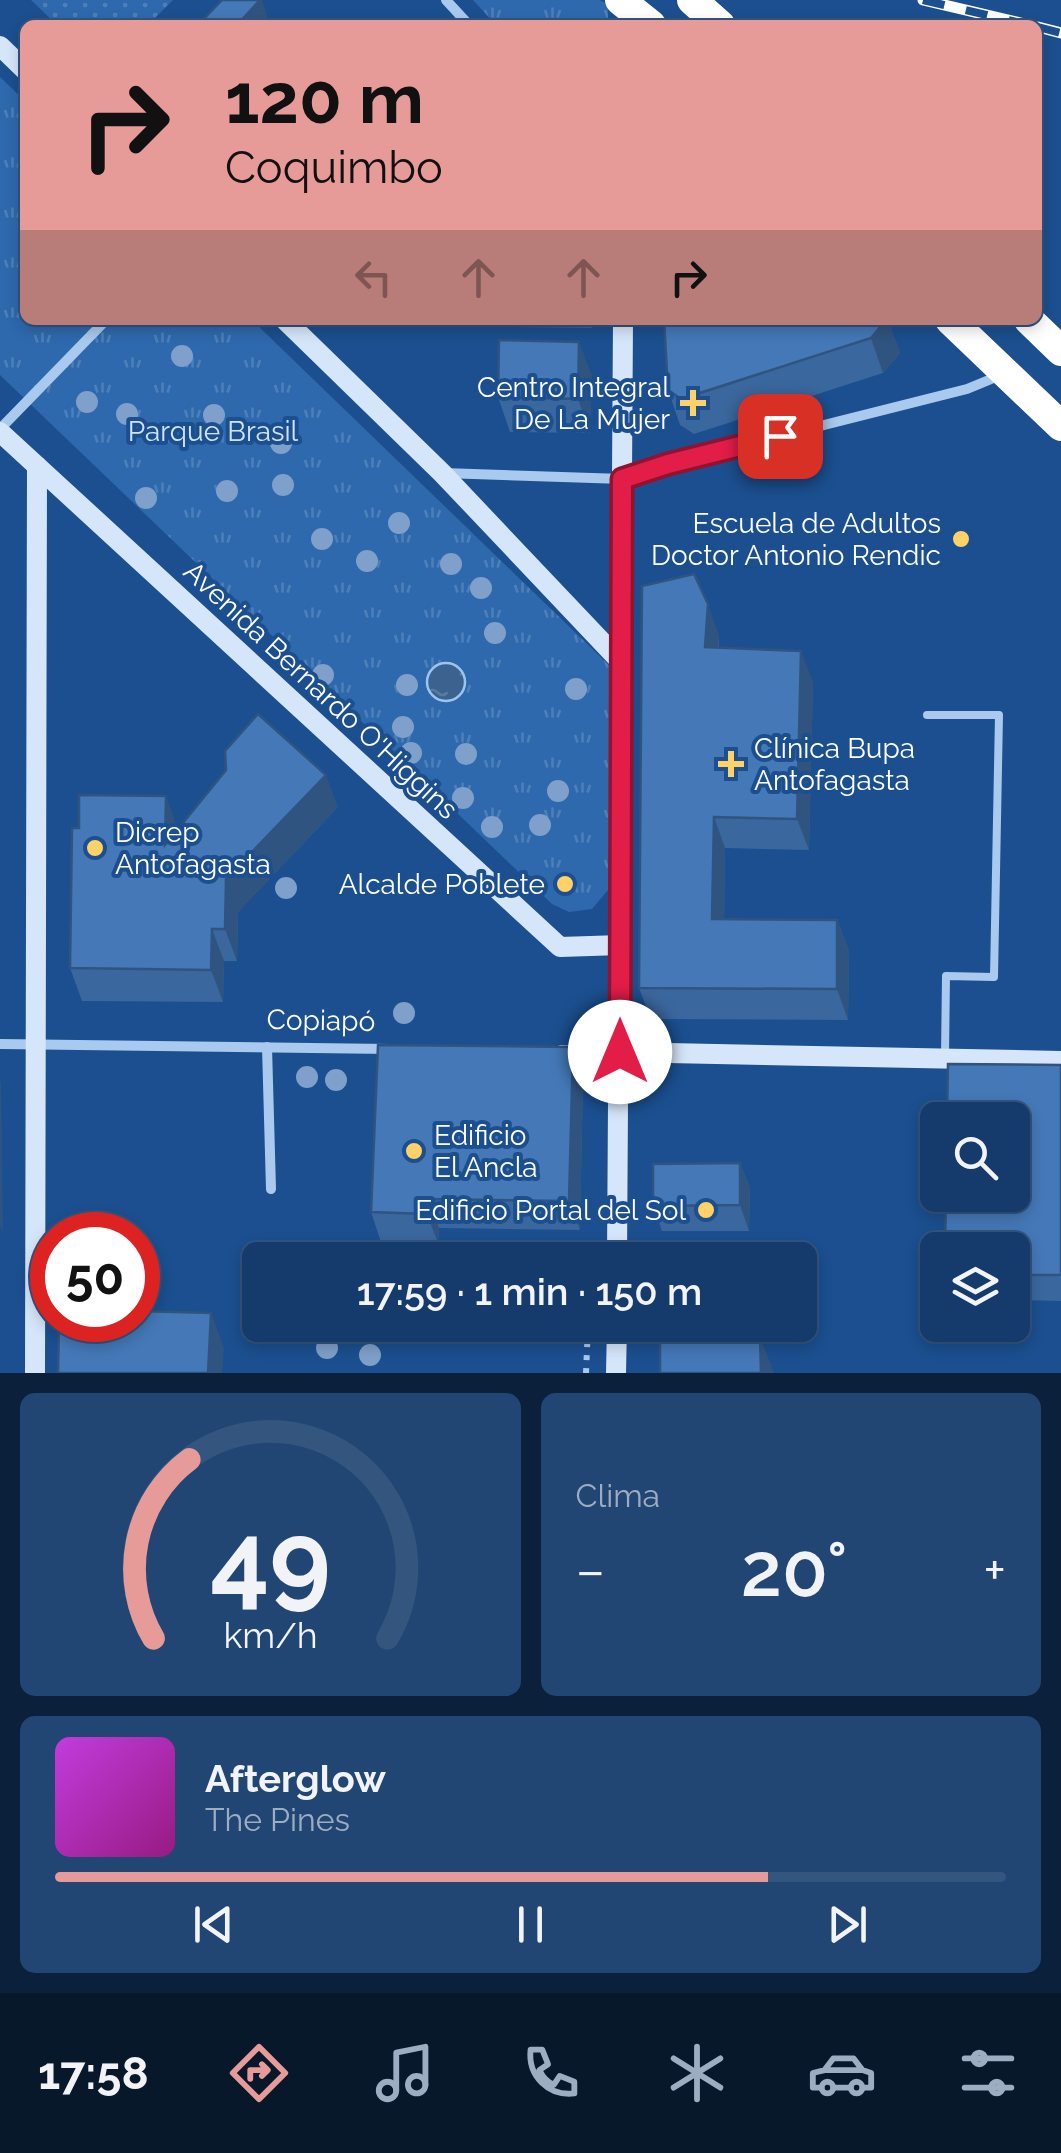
<!DOCTYPE html>
<html lang="es">
<meta charset="utf-8">
<style>
:root{--surface:#143b6b;--page:#214673;--text:#f1f3f6;--muted:#9dadc1;--line:#33557e;--accent:#e69b98}
body{margin:0;font-family:Raleway,sans-serif;background:var(--page);color:var(--text);height:100vh;display:flex;flex-direction:column;font-size:38px;white-space:nowrap}
*{box-sizing:border-box;margin:0}
p{font-size:32px;color:var(--muted)}
.icon{flex:none;width:55px;height:55px;fill:none;stroke:currentColor;stroke-width:2;stroke-linecap:round;stroke-linejoin:round}
.map{position:relative;height:1373px;overflow:hidden}
.panel{display:flex;flex-direction:column;gap:20px;padding:20px;background:#0b203b;flex:1}
.panel>*{flex:none}
.guide{position:absolute;left:20px;top:20px;width:1022px;height:305px;border-radius:15px;box-shadow:0 5px 15px #0003,0 0 0 2px var(--line);background:#e69b98;color:#111;overflow:hidden}
.tools{position:absolute;left:920px;top:1102px;display:grid;gap:20px}
.tools a{display:grid;place-items:center;width:110px;height:110px;border-radius:15px;background:var(--surface);box-shadow:0 5px 15px #0003,0 0 0 2px var(--line);font-size:50px}
.speed{position:absolute;left:30px;top:1212px;display:flex;gap:20px;font-size:50px;font-weight:700;text-align:center}
.speed>*{display:grid;place-content:center;width:130px;height:130px;border-radius:50%;background:var(--surface);box-shadow:0 5px 15px #0003,0 0 0 2px var(--line);line-height:1}
.speed .limit{border:15px solid #d22;background:#fff;color:#111}
.pin{position:absolute;display:grid;place-items:center;width:85px;height:85px;color:#fff;margin:-42px;border-radius:20px;box-shadow:0 5px 15px #0006}
.me{position:absolute;width:110px;margin:-55px;rotate:0deg;stroke-linejoin:round;filter:drop-shadow(0 0 8px #0008)}
.turn{display:flex;align-items:center;gap:35px;height:210px;padding:0 40px;font-size:45px}
.turn .icon{width:130px;height:130px;stroke-width:2.5}
.turn b{display:block;font-size:70px;line-height:85px}
.lanes{display:flex;align-items:center;height:95px;padding:0 40px;background:#0003;justify-content:center;gap:50px;direction:ltr}
.lanes .off{opacity:.35}
.big{font-size:75px;font-weight:600;line-height:1.1}
.panel .tile{flex:1;display:flex;flex-direction:column;justify-content:center;gap:15px;min-width:0;padding:0 35px;border-radius:15px;background:var(--page)}
.panel .dial{align-items:center;gap:0}
.dial svg{height:260px;overflow:visible;fill:none;stroke:var(--line);stroke-width:7;stroke-linecap:round;text-anchor:middle}
.dial text{fill:var(--text);stroke:none}
.song{display:flex;align-items:center;gap:30px}
.cover{width:120px;height:120px;border-radius:15px;background:linear-gradient(135deg,hsl(290 70% 55%),hsl(310 70% 35%))}
.played{height:10px;border-radius:5px;background:linear-gradient(90deg,var(--accent) 75%,var(--line) 75%)}
.keys{display:flex;justify-content:space-around;direction:ltr}
.heat{display:flex;justify-content:space-between;align-items:center;font-size:55px;direction:ltr}
.panel .tiles{flex:1;display:grid;gap:20px;grid-template-columns:1fr 1fr}
.tile:last-child{grid-column:span 2}
.trip{position:absolute;left:242px;top:1242px;width:575px;height:100px;border-radius:15px;background:var(--surface);box-shadow:0 5px 15px #0003,0 0 0 2px var(--line);font-weight:600;line-height:100px;text-align:center}
.dock{display:flex;height:160px;justify-content:space-around;align-items:center;background:#08182b;color:var(--muted)}
.dock .icon{width:70px;height:70px}
.dock .on{color:var(--accent)}
.dock b{font-size:45px;color:var(--text)}
.map>svg:first-child{display:block}
.grass{fill:url(#grass-dots)}
.park{fill:url(#park-tufts)}
.water{fill:url(#water-ripples);stroke:#9cc4f0;stroke-width:2.5}
.lines{fill:none;stroke-linecap:round;stroke-linejoin:round}
.path{stroke:#a9c9ee;stroke-width:6;stroke-dasharray:5 8;stroke-linecap:butt}
.lane{stroke:#a9c9ee;stroke-width:8}
.street{stroke:#a9c9ee;stroke-width:10}
.secondary{stroke:#d6e6fa;stroke-width:20}
.highway{stroke:#fff;stroke-width:30}
.rail-casing{stroke:#fff;stroke-width:11}
.rail{stroke:#1b4f8f;stroke-width:8;stroke-dasharray:22;stroke-linecap:butt}
.tree{fill:#7ea0ca}
.wall{fill:#3a679d}
.shaded-wall{fill:#305480}
.building{fill:#4478b7;stroke:#305480;stroke-width:2.5}
.route-casing{stroke:#92132f;stroke-width:25}
.route{stroke:#e11d48;stroke-width:18}
.poi-dot{fill:#ffd166;stroke:#1b4f8f;stroke-width:4}
.labels{text-anchor:middle;stroke-width:8;stroke-linejoin:round;paint-order:stroke}
.poi-label{font-size:28px;fill:#fff;stroke:#1b4f8f;text-anchor:end}
.park-label{font-size:28px;fill:#cfe3fa;stroke:#1b4f8f}
.street-label{font-size:28px;fill:#fff;stroke:#1b4f8f}
</style>
<div class="map">
<svg width="1061" height="1373" viewBox="0 0 1061 1373">
<defs>
<pattern id="grass-dots" width="8" height="8" patternUnits="userSpaceOnUse" patternTransform="scale(2.5)"><rect width="8" height="8" fill="#2e69ad"/><path d="M2 2h.1M6 6h.1" fill="none" stroke="#4d80b9" stroke-width="1.8" stroke-linecap="round"/></pattern>
<pattern id="park-tufts" width="24" height="20" patternUnits="userSpaceOnUse" patternTransform="scale(2.5)"><rect width="24" height="20" fill="#2e69ad"/><path d="M3 7l-1-3M5 7V3M7 7l1-3M15 17l-1-3M17 17v-4M19 17l1-3" fill="none" stroke="#4d80b9"/></pattern>
<pattern id="water-ripples" width="26" height="14" patternUnits="userSpaceOnUse" patternTransform="scale(2.5)"><rect width="26" height="14" fill="#3c6290"/><path d="M2 4q2-2 4 0t4 0M15 11q2-2 4 0t4 0" fill="none" stroke="#597aa1"/></pattern>
</defs>
<rect width="100%" height="100%" fill="#1b4f8f"/>
<!-- grass -->
<path class="grass" d="M31,0H173L148,25H57Z"/>
<!-- park -->
<g class="park">
<path d="M473,0H599L608,4V25H496Z"/>
<path d="M0,77L25,101V320H252L612,668L608,890L592,909L569,912L552,904L0,375Z"/>
</g>
<!-- water -->
<circle class="water" cx="446" cy="682" r="19"/>
<g class="lines">
<!-- path -->
<path class="path" d="M586,1373L588,1325"/>
<!-- lane -->
<path class="lane" d="M927,715H999L994,977L946,976L945,1056"/>
<!-- street -->
<g class="street">
<path d="M446,0L469,25"/>
<path d="M0,429L106,320"/>
<path d="M443,473L623,479L669,464L967,389L1001,375"/>
<path d="M0,1044L389,1049"/>
<path d="M267,1047L271,1189"/>
<path d="M561,1050L619,1052"/>
</g>
<!-- secondary -->
<g class="secondary">
<path d="M0,46L25,70"/>
<path d="M285,320L442,473L622,663"/>
<path d="M0,432L560,947L621,945"/>
<path d="M620,1052L1061,1061"/>
<path d="M617,1260L623,320"/>
<path d="M35,1373L37,466"/>
<path d="M616,1373L617,1325"/>
</g>
<!-- highway -->
<g class="highway">
<path d="M620,0L651,25"/>
<path d="M692,0L720,25"/>
<path d="M950,320L1061,426"/>
<path d="M1029,320L1061,351"/>
</g>
<defs>
<g id="rail">
<path d="M923,0L1029,25"/>
<path d="M1038,27L1061,33"/>
</g>
</defs>
<!-- rail casing -->
<use href="#rail" class="rail-casing"/>
<!-- rail -->
<use href="#rail" class="rail"/>
</g>
<!-- trees -->
<g class="tree">
<circle cx="182" cy="356" r="11"/>
<circle cx="87" cy="402" r="11"/>
<circle cx="127" cy="414" r="11"/>
<circle cx="214" cy="415" r="11"/>
<circle cx="281" cy="443" r="11"/>
<circle cx="283" cy="485" r="11"/>
<circle cx="227" cy="491" r="11"/>
<circle cx="146" cy="498" r="11"/>
<circle cx="399" cy="523" r="11"/>
<circle cx="322" cy="539" r="11"/>
<circle cx="367" cy="561" r="11"/>
<circle cx="451" cy="564" r="11"/>
<circle cx="481" cy="588" r="11"/>
<circle cx="495" cy="633" r="11"/>
<circle cx="323" cy="675" r="11"/>
<circle cx="407" cy="685" r="11"/>
<circle cx="576" cy="689" r="11"/>
<circle cx="403" cy="727" r="11"/>
<circle cx="411" cy="753" r="11"/>
<circle cx="466" cy="754" r="11"/>
<circle cx="558" cy="791" r="11"/>
<circle cx="463" cy="798" r="11"/>
<circle cx="540" cy="825" r="11"/>
<circle cx="492" cy="827" r="11"/>
<circle cx="286" cy="888" r="11"/>
<circle cx="404" cy="1013" r="11"/>
<circle cx="307" cy="1077" r="11"/>
<circle cx="336" cy="1080" r="11"/>
<circle cx="327" cy="1348" r="11"/>
<circle cx="370" cy="1355" r="11"/>
</g>
<!-- wall -->
<g class="wall">
<path d="M497,320H593L592,328L500,327Z"/>
<path d="M664,320H900L891,329L900,353L883,373L694,434L680,425L668,390Z"/>
<path d="M592,376L590,433L510,432L498,397Z"/>
<path d="M719,635V648L813,682L809,850L725,848L724,919L837,920L849,951L848,1020L651,1019L639,988Z"/>
<path d="M166,796L177,830L338,807L238,912L237,961H224L223,1002L82,1001L70,968L79,828Z"/>
<path d="M573,1047L583,1076L580,1230L439,1228L438,1243L381,1242L371,1212Z"/>
<path d="M1061,1065V1301L1012,1300V1250Z"/>
<path d="M740,1163L750,1188L749,1231H662L653,1206Z"/>
</g>
<!-- shaded-wall -->
<g class="shaded-wall">
<path d="M260,0H262L268,19L263,25H237Z"/>
<path d="M876,320H900L891,329L900,353L883,373L871,338Z"/>
<path d="M579,342L592,376L590,433L578,399Z"/>
<path d="M708,604L719,635L716,678L705,647Z"/>
<path d="M801,651L813,682L809,850L797,819Z"/>
<path d="M326,775L338,807L238,912L237,961L225,929L226,879Z"/>
<path d="M166,796L177,828V877L165,845Z"/>
<path d="M714,817L725,848L724,950L712,919Z"/>
<path d="M837,920L849,951L848,1020L837,989Z"/>
<path d="M212,929L224,961L223,1002L211,970Z"/>
<path d="M573,1047L583,1076L580,1230L569,1201Z"/>
<path d="M0,1080L1,1083L3,1233L0,1226Z"/>
<path d="M740,1163L750,1188L749,1231L740,1205Z"/>
<path d="M428,1199L439,1228L438,1243L427,1214Z"/>
<path d="M211,1313L224,1348L222,1373H208Z"/>
<path d="M760,1336L774,1373H761Z"/>
</g>
<!-- building -->
<g class="building">
<path d="M222,0H260L237,25H198Z"/>
<path d="M664,320H886L871,338L681,399L668,390Z"/>
<path d="M499,340L579,342L578,399L498,397Z"/>
<path d="M694,574L708,604L705,647L801,651L797,819L714,817L712,919L837,920V989L639,988L642,586Z"/>
<path d="M258,714L326,775L226,879L225,929H212L211,970L70,968L72,828H79V795L166,796L165,845L226,770L225,751Z"/>
<path d="M378,1045L573,1047L569,1201L428,1199L427,1214L371,1212Z"/>
<path d="M948,1064L1061,1065V1275H1012V1250H945L946,1195H1012V1120H947Z"/>
<path d="M740,1163V1205L653,1206V1164Z"/>
<path d="M138,1311L211,1313L208,1373H58L59,1320H138Z"/>
<path d="M760,1336L761,1373H660V1337Z"/>
</g>
<g class="lines">
<defs>
<path id="route" d="M620,1052L622,479L668,464L780,436"/>
</defs>
<!-- route casing -->
<use href="#route" class="route-casing"/>
<!-- route -->
<use href="#route" class="route"/>
</g>
<!-- markers -->
<g class="poi-dot">
<path d="M688 388h10v10h10v10h-10v10h-10v-10h-10v-10h10z"/>
<circle cx="961" cy="539" r="10"/>
<path d="M726 749h10v10h10v10h-10v10h-10v-10h-10v-10h10z"/>
<circle cx="95" cy="848" r="10"/>
<circle cx="565" cy="884" r="10"/>
<circle cx="414" cy="1151" r="10"/>
<circle cx="706" cy="1210" r="10"/>
</g>
<g class="labels">
<!-- poi labels -->
<g class="poi-label">
<text x="670" y="397">Centro Integral<tspan x="670" dy="32">De La Mujer</tspan></text>
<text x="941" y="533">Escuela de Adultos<tspan x="941" dy="32">Doctor Antonio Rendic</tspan></text>
<text x="754" y="758" text-anchor="start">Clínica Bupa<tspan x="754" dy="32">Antofagasta</tspan></text>
<text x="115" y="842" text-anchor="start">Dicrep<tspan x="115" dy="32">Antofagasta</tspan></text>
<text x="545" y="894">Alcalde Poblete</text>
<text x="434" y="1145" text-anchor="start">Edificio<tspan x="434" dy="32">El Ancla</tspan></text>
<text x="686" y="1220">Edificio Portal del Sol</text>
</g>
<!-- park labels -->
<g class="park-label">
<text x="213" y="441">Parque Brasil</text>
</g>
<!-- street labels -->
<g class="street-label">
<text transform="translate(321 690) rotate(43)" y="10">Avenida Bernardo O'Higgins</text>
<text transform="translate(321 1020) rotate(1)" y="10">Copiapó</text>
</g>
</g>
</svg>
<div class="tools">
<a><svg class="icon" aria-label="search" viewBox="0 0 24 24"><circle cx="10" cy="10" r="6"/><path d="M15 15l6 6"/></svg></a>
<a><svg class="icon" aria-label="layers" viewBox="0 0 24 24"><path d="M12 4l9 5-9 5-9-5zM3 14l9 5 9-5"/></svg></a>
</div>
<div class="speed"><div class="limit">50</div></div>
<div class="pin" style="left:780px;top:436px;background:#d93025"><svg class="icon" aria-label="arrive" viewBox="0 0 24 24"><path d="M6 21V4h12l-3 4 3 4H6"/></svg></div>
<svg class="me" style="left:620px;top:1052px" viewBox="-20 -20 40 40"><circle r="19" fill="#fff"/><path d="M0-13L10 11 0 6-10 11z" fill="#e11d48"/></svg>
<div class="trip">17:59 · 1 min · 150 m</div>
<div class="guide">
<div class="turn"><svg class="icon" aria-label="right" viewBox="0 0 24 24"><path d="M7 20v-9h11M14 6l5 5-5 5"/></svg><div><b>120 m</b>Coquimbo</div></div>
<div class="lanes"><svg class="icon off" aria-label="left" viewBox="0 0 24 24"><path d="M17 20v-9H6M10 6l-5 5 5 5"/></svg><svg class="icon off" aria-label="ahead" viewBox="0 0 24 24"><path d="M12 20V5M6 11l6-6 6 6"/></svg><svg class="icon off" aria-label="ahead" viewBox="0 0 24 24"><path d="M12 20V5M6 11l6-6 6 6"/></svg><svg class="icon" aria-label="right" viewBox="0 0 24 24"><path d="M7 20v-9h11M14 6l5 5-5 5"/></svg></div>
</div>
</div>
<section class="panel">
<div class="tiles">
<div class="tile dial"><svg viewBox="0 0 100 80">
<path d="M14 69A42 42 0 1 1 86 69"/>
<path d="M14 69A42 42 0 0 1 25 14" stroke="#e69b98"/>
<text x="50" y="56" font-size="32" font-weight="700">49</text>
<text x="50" y="72" font-size="11">km/h</text>
</svg></div>
<div class="tile"><p>Clima</p>
<div class="heat"><a>−</a><b class="big">20°</b><a>+</a></div>
</div>
<div class="tile">
<div class="song"><i class="cover"></i><div><b>Afterglow</b><p>The Pines</p></div></div>
<div class="played"></div>
<div class="keys"><svg class="icon" aria-label="previous" viewBox="0 0 24 24"><path d="M18 5L8 12l10 7zM5 5v14"/></svg><svg class="icon" aria-label="pause" viewBox="0 0 24 24"><path d="M8 5v14M16 5v14"/></svg><svg class="icon" aria-label="next" viewBox="0 0 24 24"><path d="M6 5l10 7-10 7zM19 5v14"/></svg></div>
</div>
</div>
</section>
<nav class="dock">
<b>17:58</b>
<svg class="icon on" aria-label="directions" viewBox="0 0 24 24"><path d="M12 3l9 9-9 9-9-9zM9 14v-3h6M13 9l2 2-2 2"/></svg>
<svg class="icon" aria-label="music" viewBox="0 0 24 24"><path d="M9 18V5l10-2v13"/><circle cx="6" cy="18" r="3"/><circle cx="16" cy="16" r="3"/></svg>
<svg class="icon" aria-label="phone" viewBox="0 0 24 24"><path d="M5 4h4l2 5-3 2q2 4 5 5l2-3 5 2v4C11 20 4 13 5 4z"/></svg>
<svg class="icon" aria-label="climate" viewBox="0 0 24 24"><path d="M12 3v18M4 7l16 10M4 17L20 7"/></svg>
<svg class="icon" aria-label="car" viewBox="0 0 24 24"><path d="M5 17H2v-5l4-1 3-4h7l3 4 3 1v5h-3M9 17h6M6 11h13"/><circle cx="7" cy="17" r="2"/><circle cx="17" cy="17" r="2"/></svg>
<svg class="icon" aria-label="filters" viewBox="0 0 24 24"><path d="M4 7h16M4 17h16"/><circle cx="9" cy="7" r="2"/><circle cx="15" cy="17" r="2"/></svg>
</nav>
